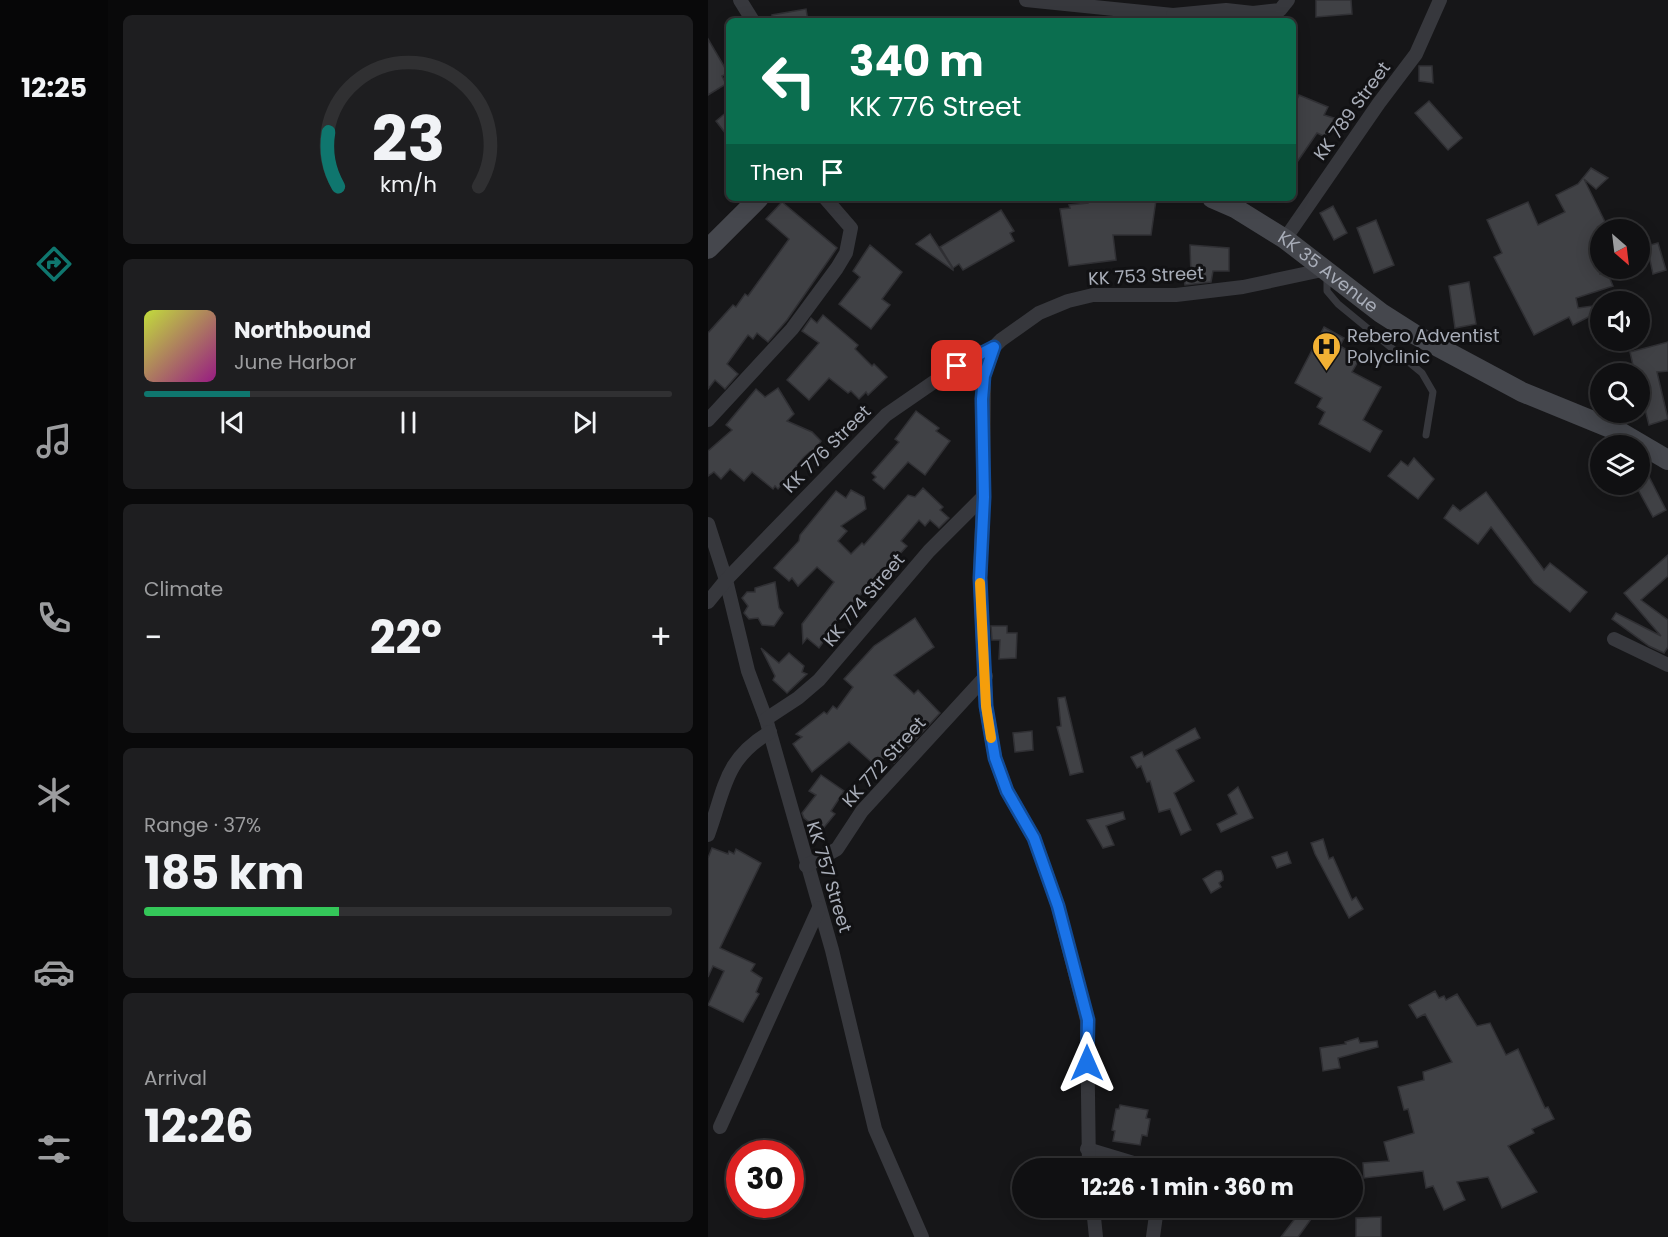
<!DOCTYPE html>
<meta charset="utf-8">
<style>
:root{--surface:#101012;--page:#1e1e20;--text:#f1f3f6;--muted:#9c9d9f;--line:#303032;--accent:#0f766e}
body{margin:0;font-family:Poppins,sans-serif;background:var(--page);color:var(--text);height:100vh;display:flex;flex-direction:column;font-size:22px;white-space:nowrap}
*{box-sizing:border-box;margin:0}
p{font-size:20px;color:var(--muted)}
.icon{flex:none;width:33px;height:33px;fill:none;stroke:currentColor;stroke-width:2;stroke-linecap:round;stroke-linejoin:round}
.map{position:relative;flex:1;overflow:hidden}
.side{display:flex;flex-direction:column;gap:15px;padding:15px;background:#09090a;width:600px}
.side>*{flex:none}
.top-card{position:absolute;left:18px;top:18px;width:570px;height:183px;border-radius:9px;box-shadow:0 3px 15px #0003,0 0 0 2px var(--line);background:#0b6e4f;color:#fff;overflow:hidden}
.needle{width:39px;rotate:152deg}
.controls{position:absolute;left:882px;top:219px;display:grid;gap:12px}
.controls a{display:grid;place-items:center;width:60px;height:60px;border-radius:50%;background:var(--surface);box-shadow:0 3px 15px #0003,0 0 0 2px var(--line);font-size:30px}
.speed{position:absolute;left:18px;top:1140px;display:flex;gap:12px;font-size:30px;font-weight:700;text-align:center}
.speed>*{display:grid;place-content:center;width:78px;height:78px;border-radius:50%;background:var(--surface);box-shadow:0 3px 15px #0003,0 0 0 2px var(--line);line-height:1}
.speed .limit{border:9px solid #d22;background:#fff;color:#111}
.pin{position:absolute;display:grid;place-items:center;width:51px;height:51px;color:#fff;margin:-26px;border-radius:12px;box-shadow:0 3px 9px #0006}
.me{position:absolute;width:66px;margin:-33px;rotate:0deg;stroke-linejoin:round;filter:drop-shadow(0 0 4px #0008)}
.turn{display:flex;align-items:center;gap:21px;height:126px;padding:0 24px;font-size:27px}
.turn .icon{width:78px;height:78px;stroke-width:2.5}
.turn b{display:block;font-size:42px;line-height:51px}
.then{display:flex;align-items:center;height:57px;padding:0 24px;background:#0003;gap:12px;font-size:22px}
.big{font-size:45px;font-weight:700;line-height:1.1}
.side .widget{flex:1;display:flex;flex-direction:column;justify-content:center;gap:9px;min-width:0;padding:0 21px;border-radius:9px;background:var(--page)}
.side .dial{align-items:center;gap:0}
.dial svg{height:156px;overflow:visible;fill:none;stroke:var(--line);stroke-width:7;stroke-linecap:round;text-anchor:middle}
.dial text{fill:var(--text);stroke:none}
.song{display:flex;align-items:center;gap:18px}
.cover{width:72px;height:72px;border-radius:9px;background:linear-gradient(135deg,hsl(70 70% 55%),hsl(310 70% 35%))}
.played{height:6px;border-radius:3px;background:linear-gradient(90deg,var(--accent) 20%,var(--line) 20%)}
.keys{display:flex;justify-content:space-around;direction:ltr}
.heat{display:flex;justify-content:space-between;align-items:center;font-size:33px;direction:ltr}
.charge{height:9px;border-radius:4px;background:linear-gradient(90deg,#34c759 37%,var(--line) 0)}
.trip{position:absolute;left:304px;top:1158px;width:351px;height:60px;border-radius:30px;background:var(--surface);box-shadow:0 3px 15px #0003,0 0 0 2px var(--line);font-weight:700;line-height:60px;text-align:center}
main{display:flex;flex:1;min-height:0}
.dock{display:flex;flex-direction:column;width:108px;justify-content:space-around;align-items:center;background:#060607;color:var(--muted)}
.dock .icon{width:42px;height:42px}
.dock .selected{color:var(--accent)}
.dock b{font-size:27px;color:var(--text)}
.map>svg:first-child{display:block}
.building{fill:#404145;stroke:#303034;stroke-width:1.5}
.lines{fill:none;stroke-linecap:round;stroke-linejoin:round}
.lane{stroke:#37383d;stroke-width:7}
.street{stroke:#37383d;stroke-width:14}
.secondary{stroke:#45474d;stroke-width:20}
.route-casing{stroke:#114b97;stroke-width:15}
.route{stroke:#1a73e8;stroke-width:10}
.slow{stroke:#f59e0b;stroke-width:10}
.labels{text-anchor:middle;stroke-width:6;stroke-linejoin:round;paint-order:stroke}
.street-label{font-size:18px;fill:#a8adb8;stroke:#111113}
.poi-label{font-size:18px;fill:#a8adb8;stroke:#111113;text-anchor:start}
</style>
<main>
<nav class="dock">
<b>12:25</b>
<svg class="icon selected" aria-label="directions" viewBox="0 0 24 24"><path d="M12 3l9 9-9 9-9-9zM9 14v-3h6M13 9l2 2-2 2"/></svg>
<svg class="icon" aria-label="music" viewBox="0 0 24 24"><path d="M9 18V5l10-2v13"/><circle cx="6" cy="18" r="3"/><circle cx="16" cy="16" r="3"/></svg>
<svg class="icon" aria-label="phone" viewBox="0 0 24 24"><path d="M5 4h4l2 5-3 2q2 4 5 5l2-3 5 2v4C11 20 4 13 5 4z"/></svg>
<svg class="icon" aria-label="climate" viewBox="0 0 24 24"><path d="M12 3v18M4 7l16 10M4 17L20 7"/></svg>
<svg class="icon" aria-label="car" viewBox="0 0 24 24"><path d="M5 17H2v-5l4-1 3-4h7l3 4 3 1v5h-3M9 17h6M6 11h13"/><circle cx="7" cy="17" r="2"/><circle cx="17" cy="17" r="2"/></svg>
<svg class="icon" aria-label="filters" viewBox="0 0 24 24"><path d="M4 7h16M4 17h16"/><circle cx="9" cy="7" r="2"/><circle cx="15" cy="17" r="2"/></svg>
</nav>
<section class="side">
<div class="widget dial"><svg viewBox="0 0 100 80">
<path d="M14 69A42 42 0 1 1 86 69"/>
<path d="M14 69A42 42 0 0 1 9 41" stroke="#0f766e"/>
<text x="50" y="56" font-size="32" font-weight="700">23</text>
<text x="50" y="72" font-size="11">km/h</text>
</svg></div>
<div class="widget">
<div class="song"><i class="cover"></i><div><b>Northbound</b><p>June Harbor</p></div></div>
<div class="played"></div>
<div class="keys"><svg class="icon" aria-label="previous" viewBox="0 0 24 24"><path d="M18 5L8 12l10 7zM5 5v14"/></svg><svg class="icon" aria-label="pause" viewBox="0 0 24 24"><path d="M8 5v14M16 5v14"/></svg><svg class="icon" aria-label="next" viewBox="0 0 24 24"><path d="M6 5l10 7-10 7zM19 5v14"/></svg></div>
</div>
<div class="widget"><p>Climate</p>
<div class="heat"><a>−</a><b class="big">22°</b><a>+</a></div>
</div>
<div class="widget"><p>Range · 37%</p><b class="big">185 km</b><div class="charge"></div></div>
<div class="widget"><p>Arrival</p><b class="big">12:26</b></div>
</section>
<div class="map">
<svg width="960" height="1237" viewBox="0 0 960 1237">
<rect width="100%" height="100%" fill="#161618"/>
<!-- building -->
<g class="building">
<path d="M608,0H643L644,14L608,17Z"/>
<path d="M98,9L100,21H64V15Z"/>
<path d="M0,39L20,73L14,76L18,84L0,95Z"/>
<path d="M711,66H724L725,83L711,81Z"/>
<path d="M591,95L620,107L616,115L626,118L618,137L609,133L585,168V108Z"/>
<path d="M721,101L754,138L740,150L707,113Z"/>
<path d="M21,110V138L8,121Z"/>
<path d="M883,168L900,178L888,189L876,179L901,230H892V274L899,272L905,286L868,298L870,308L892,305V311L865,325L861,317L826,335L786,257L794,253L779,220L820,202L830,225L857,212L848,195L870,184Z"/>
<path d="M380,198L448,200L443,235H405L408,260L361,266L352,209L362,208L361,205L380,203Z"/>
<path d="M74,202L129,248L79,320L60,342L49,333L45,339L40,335L19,364L30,374L17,389L7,380L0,389V333L25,305L28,307L37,294L40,296L81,239L58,219Z"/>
<path d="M625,206L639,233L626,240L612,213Z"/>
<path d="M293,210L306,231L302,233L306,241L255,270L251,264L245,268L232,247Z"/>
<path d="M668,220L686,265L666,273L649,228Z"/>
<path d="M222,234L245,269V270L208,244Z"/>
<path d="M950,243L958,270L945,274L939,246Z"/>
<path d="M162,245L194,272L174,299L182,305L163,329L131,304L152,277L145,271Z"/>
<path d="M482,245L521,248V271H505L503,282L477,285L476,277L483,276Z"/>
<path d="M761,282L768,324L747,328L741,286Z"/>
<path d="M115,315L150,345L147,349L164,366L166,364L179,377L160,395L158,392L151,399L143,391L140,393L121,378L101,400L79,380L111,343L94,331L103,318L109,323Z"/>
<path d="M616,327L636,338L632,346L652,358L644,372L673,387L655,420L674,431L662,452L611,424L617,412L609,407L614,398L587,383Z"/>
<path d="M960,342V371L949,372L960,419L941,425L932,389V374H927L922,352Z"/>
<path d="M70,388L86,414L79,421L104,432L113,441L105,454L102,452L96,457L70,489L67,486L65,489L44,472L36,481L22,469L13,479L6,472L0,476V451L24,430L18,425L48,389L57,397Z"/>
<path d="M208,411L231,428L228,431L242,441L217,475L200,462L176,489L165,480L168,477L164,473L191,442L187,439Z"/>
<path d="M706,458L726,479L710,499L680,476L693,461L700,466Z"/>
<path d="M932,459L958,510L945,517L927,484H932Z"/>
<path d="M215,488L235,507L232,510L241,518L231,528L222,520L217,526L211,520L193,541L199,546L170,578L173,581L164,590L160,587L140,607L111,648L99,638L95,643L94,624L126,582L109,567L90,586L84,578L81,581L66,568L91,541L92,535L128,491L138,498L143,490L156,497L158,509L133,526L139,531L130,541L143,554L154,543L156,545L200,495L207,497Z"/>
<path d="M778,492L836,570L842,563L879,592L862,612L826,583L783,527L770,544L736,518L745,505L752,511Z"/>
<path d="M960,555V576L933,600L960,620V647L956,653L941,646L904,619L908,613L953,636L916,593Z"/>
<path d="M67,582L71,608L75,613L66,626L54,625L50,618L41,619L36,613L40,606L34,598L39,592H47V588Z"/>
<path d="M207,618L226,647L186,675L206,694L210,690L232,713L186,763L176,758L168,766L141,742L104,772L85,744L94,737L88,734L116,712L119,714L125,706L129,709L145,687L136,679L166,646Z"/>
<path d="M283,626H299V633H309L308,658L291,659L292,640H284Z"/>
<path d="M53,648L71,663L81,653L96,666L94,672L99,674L79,693L65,680L67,676Z"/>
<path d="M357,697L375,772L362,775L349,727L353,726L350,698Z"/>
<path d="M487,728L492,738L468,750L486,781L466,793L483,830L473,835L462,809L451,812L442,781L439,782L433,766L429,768L423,757L434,752L436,757Z"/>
<path d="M324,731L325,750L307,752L305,733Z"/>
<path d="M113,775L136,791L123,811L127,814L113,831L96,818L94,813L108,795L101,791Z"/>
<path d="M530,787L545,818L513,832L509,824L529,814L520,795Z"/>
<path d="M415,812L417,819L398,826L406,845L395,848L379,820Z"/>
<path d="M615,839L621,859L625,857L644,900L648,897L655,909L641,918L607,854L603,843Z"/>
<path d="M4,848L20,854L21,851L26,854L28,849L53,863L12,948L47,964L43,971L54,978L48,992L51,994L35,1022L0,1005L16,971L5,966L0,977V858Z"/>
<path d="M579,852L583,863L569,868L564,857Z"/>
<path d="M508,871H513L515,876V880L511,883L513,887L503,893L495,879Z"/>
<path d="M727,991L731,998L736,996L738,1000L749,994L769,1026L782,1023L798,1055L810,1049L837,1108L840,1107L846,1119L824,1129L826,1133L800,1146L829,1192L794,1208L780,1177L749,1182L757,1200L736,1210L725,1186L718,1188L715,1171L656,1178L655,1163L681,1161L676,1142L706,1133L700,1109L696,1110L690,1087L716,1080L715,1072L744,1062L717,1014L709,1018L701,1005Z"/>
<path d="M650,1038L652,1043L669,1041L670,1047L630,1058L632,1068L615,1071L612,1048L638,1044L637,1042Z"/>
<path d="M412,1105L440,1110L438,1118L442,1119L439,1136L434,1135L432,1145L405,1141L407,1131L404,1130L408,1109H411Z"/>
<path d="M595,1208H611L590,1237H573Z"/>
<path d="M673,1217V1237H648V1218Z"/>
</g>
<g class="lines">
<!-- lane -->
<path class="lane" d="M619,275V291L630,304L714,373L725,392L718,435"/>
<!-- street -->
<g class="street">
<path d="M32,0L45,21"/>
<path d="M318,0L465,15"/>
<path d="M465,21V15L518,10L545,13L572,10L580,0"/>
<path d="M577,239L671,103L708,54L732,0"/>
<path d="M0,420L84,329L129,268L138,253L143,228L117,198"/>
<path d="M0,524L18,580L40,671L58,719L124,950L167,1129L214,1237"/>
<path d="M0,602L18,580L178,415L249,366L286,347"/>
<path d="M906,639L960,665"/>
<path d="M58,719L90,698L111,680L221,551L275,497"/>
<path d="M0,835C17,789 16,759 62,732"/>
<path d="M98,866L129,849L154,811L278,676"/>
<path d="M12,1127L111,908"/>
<path d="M379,1149L442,1168"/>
<path d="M381,1168L379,1020L350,906L326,838L299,791L287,758L278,706L272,578L275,497L276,376L286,347L293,340L331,313L360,301L385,295H468L535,287L619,269"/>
<path d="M385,1208L388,1237"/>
<path d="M445,1237L449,1208"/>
</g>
<!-- secondary -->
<g class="secondary">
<path id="s1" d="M504,198L527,208L577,239L673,313L706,334L814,392L912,432L960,460"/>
<path d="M0,249L51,198"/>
</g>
</g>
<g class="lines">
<defs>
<path id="route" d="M249,366L286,347L276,376L274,399L276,497L272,578L278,706L287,758L299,791L326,838L350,906L380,1020L379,1063"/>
</defs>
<!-- route casing -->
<use href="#route" class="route-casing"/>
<!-- route -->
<use href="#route" class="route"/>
<!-- slow -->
<path class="slow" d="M272,583L278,706L283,738"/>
</g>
<!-- icons -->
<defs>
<symbol id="hospital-pin" viewBox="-11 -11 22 30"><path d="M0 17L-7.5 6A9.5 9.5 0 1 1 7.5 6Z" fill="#f2b134" stroke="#111113"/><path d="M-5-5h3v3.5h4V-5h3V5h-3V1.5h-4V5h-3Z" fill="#111"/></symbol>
</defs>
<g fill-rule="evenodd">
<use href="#hospital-pin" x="602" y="330" width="33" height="45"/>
</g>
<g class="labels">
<!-- street labels -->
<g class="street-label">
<text transform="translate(644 111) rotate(-54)" y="6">KK 789 Street</text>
<text dy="6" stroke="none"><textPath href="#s1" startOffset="138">KK 35 Avenue</textPath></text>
<text transform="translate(438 276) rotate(-3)" y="6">KK 753 Street</text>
<text transform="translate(119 449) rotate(-45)" y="6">KK 776 Street</text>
<text transform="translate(156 600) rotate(-50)" y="6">KK 774 Street</text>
<text transform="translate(176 762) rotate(-48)" y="6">KK 772 Street</text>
<text transform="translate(121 877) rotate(73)" y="6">KK 757 Street</text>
</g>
<!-- poi labels -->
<g class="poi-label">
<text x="639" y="342">Rebero Adventist<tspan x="639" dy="21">Polyclinic</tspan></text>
</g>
</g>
</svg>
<div class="controls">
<a><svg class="needle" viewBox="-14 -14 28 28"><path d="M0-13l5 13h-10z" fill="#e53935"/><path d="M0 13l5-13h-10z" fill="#9c9d9f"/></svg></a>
<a><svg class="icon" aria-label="sound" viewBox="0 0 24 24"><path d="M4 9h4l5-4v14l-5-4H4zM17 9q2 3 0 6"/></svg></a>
<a><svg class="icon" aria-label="search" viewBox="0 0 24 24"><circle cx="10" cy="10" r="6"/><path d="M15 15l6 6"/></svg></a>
<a><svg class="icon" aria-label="layers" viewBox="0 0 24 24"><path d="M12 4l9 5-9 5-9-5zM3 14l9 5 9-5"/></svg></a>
</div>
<div class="speed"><div class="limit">30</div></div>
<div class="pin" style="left:249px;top:366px;background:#d93025"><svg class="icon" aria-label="arrive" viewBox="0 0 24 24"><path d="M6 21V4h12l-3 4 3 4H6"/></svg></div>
<svg class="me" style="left:379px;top:1063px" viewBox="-20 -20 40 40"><path d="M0-17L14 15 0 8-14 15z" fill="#1a73e8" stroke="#fff" stroke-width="4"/></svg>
<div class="trip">12:26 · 1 min · 360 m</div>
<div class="top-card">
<div class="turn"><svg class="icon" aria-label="left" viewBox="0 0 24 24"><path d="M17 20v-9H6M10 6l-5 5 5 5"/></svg><div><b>340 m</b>KK 776 Street</div></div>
<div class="then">Then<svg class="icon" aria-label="arrive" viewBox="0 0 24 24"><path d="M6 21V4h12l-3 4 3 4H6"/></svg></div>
</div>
</div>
</main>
